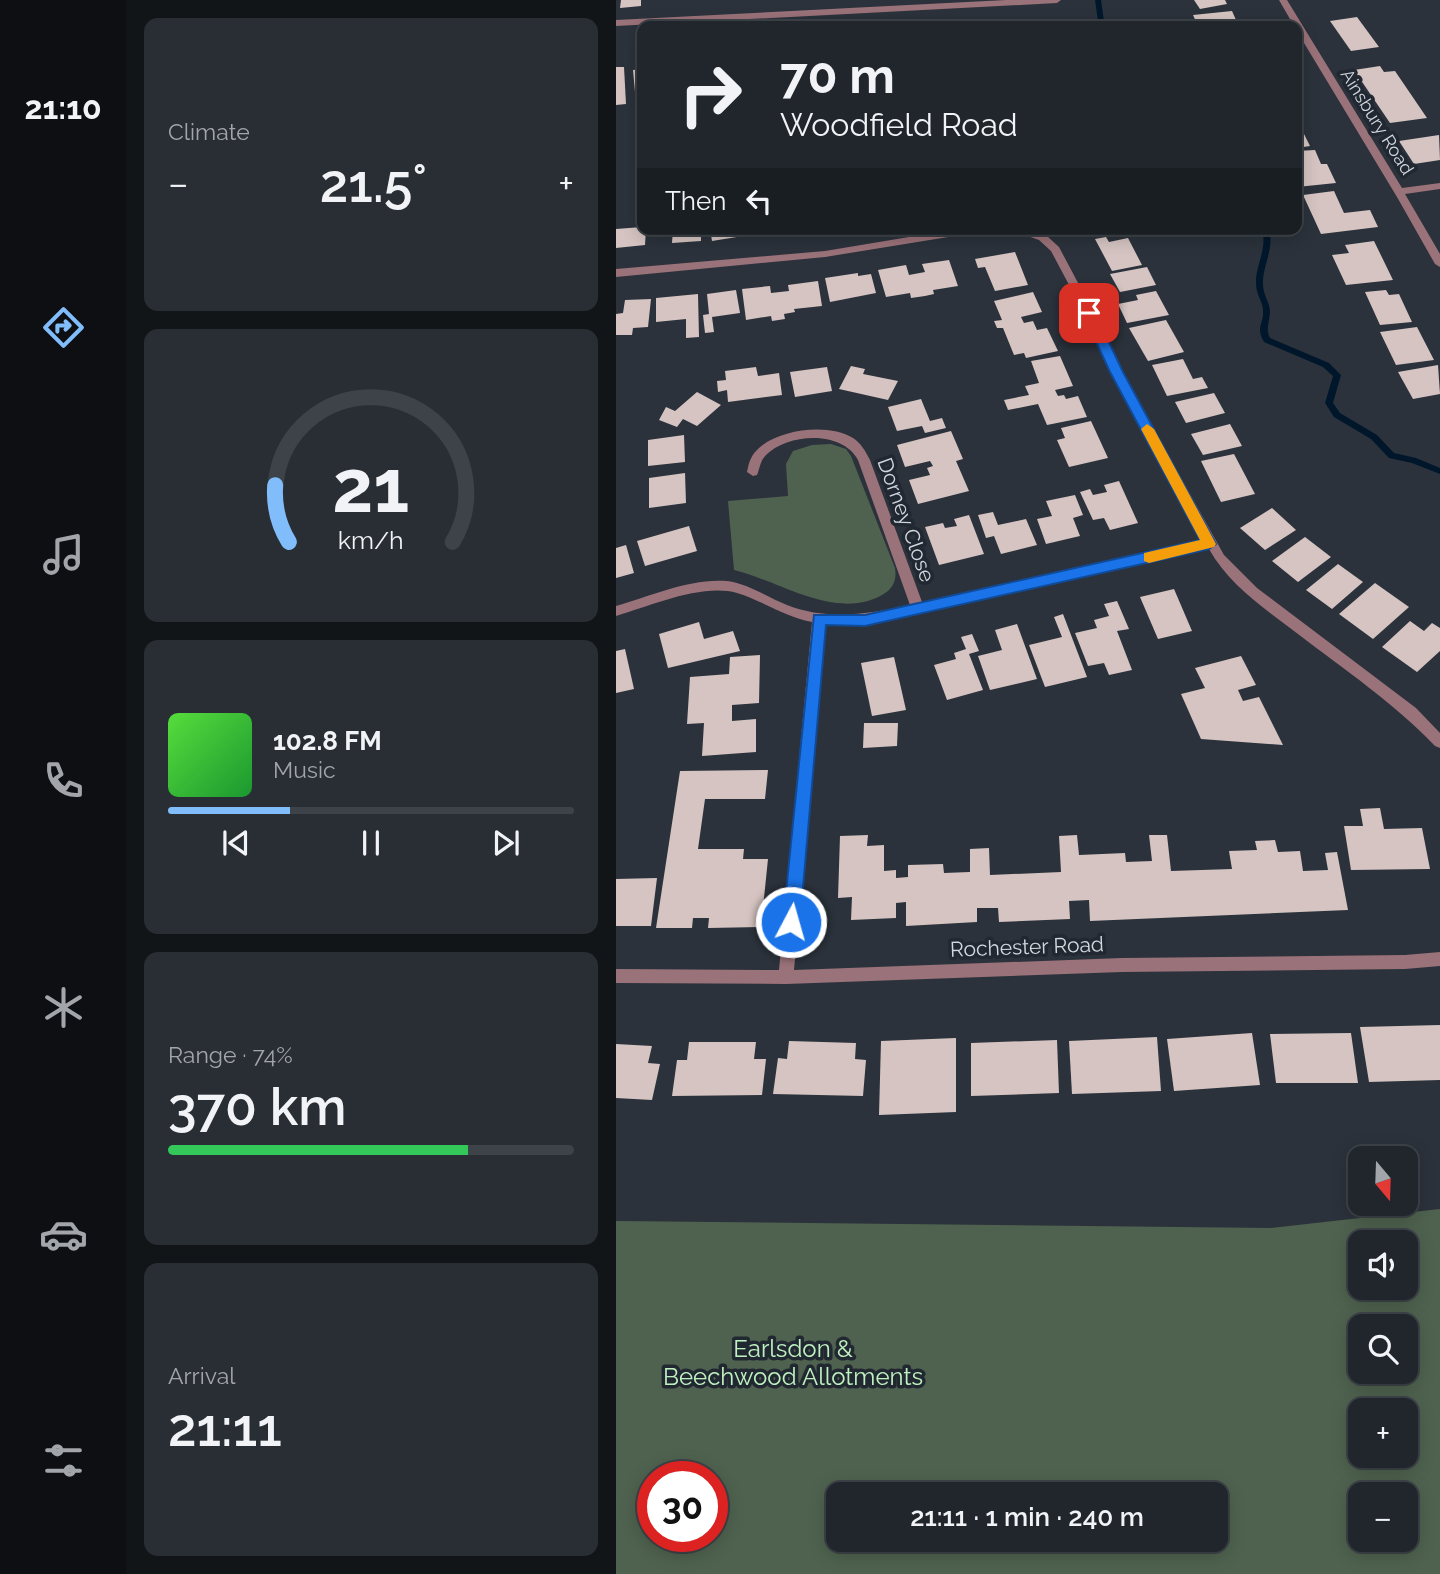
<!DOCTYPE html>
<meta charset="utf-8">
<style>
:root{--surface:#20262c;--page:#282e34;--text:#f1f3f6;--muted:#a2a5a9;--line:#3d4348;--accent:#80bdfa}
body{margin:0;font-family:Raleway,sans-serif;background:var(--page);color:var(--text);height:100vh;display:flex;flex-direction:column;font-size:26px;white-space:nowrap}
*{box-sizing:border-box;margin:0}
p{font-size:23px;color:var(--muted)}
.icon{flex:none;width:38px;height:38px;fill:none;stroke:currentColor;stroke-width:2;stroke-linecap:round;stroke-linejoin:round}
.map{position:relative;flex:1;overflow:hidden}
.details{display:flex;flex-direction:column;gap:18px;padding:18px;background:#121518;width:490px}
.details>*{flex:none}
.banner{position:absolute;left:21px;top:21px;width:665px;height:214px;border-radius:14px;box-shadow:0 4px 18px #0003,0 0 0 2px var(--line);background:#20262c;color:var(--text);overflow:hidden}
.needle{width:46px;rotate:161deg}
.tools{position:absolute;left:732px;top:1146px;display:grid;gap:14px}
.tools a{display:grid;place-items:center;width:70px;height:70px;border-radius:14px;background:var(--surface);box-shadow:0 4px 18px #0003,0 0 0 2px var(--line);font-size:35px}
.speed{position:absolute;left:21px;top:1461px;display:flex;gap:14px;font-size:35px;font-weight:700;text-align:center}
.speed>*{display:grid;place-content:center;width:91px;height:91px;border-radius:50%;background:var(--surface);box-shadow:0 4px 18px #0003,0 0 0 2px var(--line);line-height:1}
.speed .limit{border:10px solid #d22;background:#fff;color:#111}
.pin{position:absolute;display:grid;place-items:center;width:60px;height:60px;color:#fff;margin:-30px;border-radius:14px;box-shadow:0 4px 10px #0006}
.me{position:absolute;width:77px;margin:-38px;rotate:6deg;stroke-linejoin:round;filter:drop-shadow(0 0 5px #0008)}
.turn{display:flex;align-items:center;gap:24px;height:147px;padding:0 28px;font-size:32px}
.turn .icon{width:91px;height:91px;stroke-width:2.5}
.turn b{display:block;font-size:49px;line-height:60px}
.then{display:flex;align-items:center;height:66px;padding:0 28px;background:#0003;gap:14px;font-size:26px}
.big{font-size:52px;font-weight:600;line-height:1.1}
.details .card{flex:1;display:flex;flex-direction:column;justify-content:center;gap:10px;min-width:0;padding:0 24px;border-radius:14px;background:var(--page)}
.details .dial{align-items:center;gap:0}
.dial svg{height:182px;overflow:visible;fill:none;stroke:var(--line);stroke-width:7;stroke-linecap:round;text-anchor:middle}
.dial text{fill:var(--text);stroke:none}
.song{display:flex;align-items:center;gap:21px}
.cover{width:84px;height:84px;border-radius:10px;background:linear-gradient(135deg,hsl(110 70% 55%),hsl(130 70% 35%))}
.played{height:7px;border-radius:4px;background:linear-gradient(90deg,var(--accent) 30%,var(--line) 30%)}
.keys{display:flex;justify-content:space-around;direction:ltr}
.heat{display:flex;justify-content:space-between;align-items:center;font-size:38px;direction:ltr}
.charge{height:10px;border-radius:5px;background:linear-gradient(90deg,#34c759 74%,var(--line) 0)}
.trip{position:absolute;left:210px;top:1482px;width:402px;height:70px;border-radius:14px;background:var(--surface);box-shadow:0 4px 18px #0003,0 0 0 2px var(--line);font-weight:600;line-height:70px;text-align:center}
main{display:flex;flex:1;min-height:0}
.tab-bar{display:flex;flex-direction:column;width:126px;justify-content:space-around;align-items:center;background:#0d0f12;color:var(--muted)}
.tab-bar .icon{width:49px;height:49px}
.tab-bar .current{color:var(--accent)}
.tab-bar b{font-size:32px;color:var(--text)}
.map>svg:first-child{display:block}
.green{fill:#4f624f;fill-rule:evenodd}
.lines{fill:none;stroke-linecap:round;stroke-linejoin:round}
.stream{fill:#00172b;fill-rule:evenodd}
.building{fill:#d5c4c2}
.minor{fill:#9a7279;fill-rule:evenodd}
.route{fill:#1a73e8;stroke:#114b97;stroke-width:2}
.slow{fill:#f59e0b}
.labels{text-anchor:middle;stroke-width:7;stroke-linejoin:round;paint-order:stroke}
.far-street-label{font-size:18px;fill:#d2d7dd;stroke:#212831}
.street-label{font-size:21px;fill:#d2d7dd;stroke:#212831}
.near-park-label{font-size:24px;fill:#bff1bf;stroke:#212831}
</style>
<main>
<nav class="tab-bar">
<b>21:10</b>
<svg class="icon current" aria-label="directions" viewBox="0 0 24 24"><path d="M12 3l9 9-9 9-9-9zM9 14v-3h6M13 9l2 2-2 2"/></svg>
<svg class="icon" aria-label="music" viewBox="0 0 24 24"><path d="M9 18V5l10-2v13"/><circle cx="6" cy="18" r="3"/><circle cx="16" cy="16" r="3"/></svg>
<svg class="icon" aria-label="phone" viewBox="0 0 24 24"><path d="M5 4h4l2 5-3 2q2 4 5 5l2-3 5 2v4C11 20 4 13 5 4z"/></svg>
<svg class="icon" aria-label="climate" viewBox="0 0 24 24"><path d="M12 3v18M4 7l16 10M4 17L20 7"/></svg>
<svg class="icon" aria-label="car" viewBox="0 0 24 24"><path d="M5 17H2v-5l4-1 3-4h7l3 4 3 1v5h-3M9 17h6M6 11h13"/><circle cx="7" cy="17" r="2"/><circle cx="17" cy="17" r="2"/></svg>
<svg class="icon" aria-label="filters" viewBox="0 0 24 24"><path d="M4 7h16M4 17h16"/><circle cx="9" cy="7" r="2"/><circle cx="15" cy="17" r="2"/></svg>
</nav>
<section class="details">
<div class="card"><p>Climate</p>
<div class="heat"><a>−</a><b class="big">21.5°</b><a>+</a></div>
</div>
<div class="card dial"><svg viewBox="0 0 100 80">
<path d="M14 69A42 42 0 1 1 86 69"/>
<path d="M14 69A42 42 0 0 1 8 44" stroke="#80bdfa"/>
<text x="50" y="56" font-size="32" font-weight="700">21</text>
<text x="50" y="72" font-size="11">km/h</text>
</svg></div>
<div class="card">
<div class="song"><i class="cover"></i><div><b>102.8 FM</b><p>Music</p></div></div>
<div class="played"></div>
<div class="keys"><svg class="icon" aria-label="previous" viewBox="0 0 24 24"><path d="M18 5L8 12l10 7zM5 5v14"/></svg><svg class="icon" aria-label="pause" viewBox="0 0 24 24"><path d="M8 5v14M16 5v14"/></svg><svg class="icon" aria-label="next" viewBox="0 0 24 24"><path d="M6 5l10 7-10 7zM19 5v14"/></svg></div>
</div>
<div class="card"><p>Range · 74%</p><b class="big">370 km</b><div class="charge"></div></div>
<div class="card"><p>Arrival</p><b class="big">21:11</b></div>
</section>
<div class="map">
<svg width="824" height="1574" viewBox="0 0 824 1574">
<rect width="100%" height="100%" fill="#2b323b"/>
<!-- green -->
<g class="green">
<path d="M215,444L230,449L235,456L279,568C281,580 277,589 266,595C219,621 164,581 118,570L112,501L172,496L170,464L177,451L196,445Z"/>
<path d="M824,1209V1574H0V1221L655,1228ZM744,1242H789V1288H744ZM744,1326H789V1372H744ZM744,1410H789V1456H744ZM37,1477H96V1536H37ZM222,1494H600V1540H222ZM744,1494H789V1540H744Z"/>
</g>
<g class="lines">
<!-- stream -->
<g class="stream">
<path d="M479,0H485L488,21L485,26H479L482,21Z"/>
<path d="M645,229H652C660,246 646,266 647,284C647,295 654,303 654,311C654,321 649,329 654,338L713,363L725,375L717,403L724,413L761,435L778,453L800,458L824,468V474L796,463L773,458L755,439L718,417L709,403L717,376L707,367L648,342C639,326 648,325 647,310C647,302 640,295 640,283C639,266 653,246 645,229Z"/>
</g>
</g>
<!-- building -->
<g class="building">
<path d="M5,0H25V6L4,8Z"/>
<path d="M578,0H609L611,4L584,9Z"/>
<path d="M616,11L620,20L610,21L613,26H582L577,15Z"/>
<path d="M741,17L763,47L735,51L714,21Z"/>
<path d="M764,66L768,72L779,71L811,118L774,123L738,70Z"/>
<path d="M0,67H8L10,104L0,105Z"/>
<path d="M26,69V91L19,92L17,70Z"/>
<path d="M681,118L684,126L694,146L681,148Z"/>
<path d="M823,135L824,160L798,164L783,141Z"/>
<path d="M699,150L705,164H711L720,183L681,187V151Z"/>
<path d="M718,191L728,213L754,210L762,227L705,234L687,195Z"/>
<path d="M26,227V229H30L29,245L0,248V229Z"/>
<path d="M57,229H85V241L56,243Z"/>
<path d="M94,229H133L134,232L126,233L127,236L96,241Z"/>
<path d="M490,237L493,242L512,238L526,265L496,271L479,239Z"/>
<path d="M758,241L777,280L730,285L716,255L733,253L729,245Z"/>
<path d="M399,252L412,285L379,291L369,267L362,268L359,259Z"/>
<path d="M333,260L342,286L317,290L318,294L309,296L295,298L294,293L270,297L262,270L290,265L293,275L309,272L306,264Z"/>
<path d="M531,267L540,285L504,292L494,274Z"/>
<path d="M242,273V276L255,274L260,293L214,302L209,278Z"/>
<path d="M202,281L206,306L178,309L179,312L168,314L169,319L156,321L155,316L130,320L126,289L154,286L155,293L173,291L172,285Z"/>
<path d="M120,290L124,313L96,317L98,332L89,333L87,315L93,314L91,294Z"/>
<path d="M770,290L773,295L783,294L796,322L764,325L749,292Z"/>
<path d="M540,291L553,315L511,323L502,304L522,300L520,295Z"/>
<path d="M417,292L426,312L405,317L408,323L417,321L421,330L431,328L442,351L410,358L408,353L398,355L387,328H381L378,321L386,320L378,301Z"/>
<path d="M82,294L83,337L70,338V319L40,322V298Z"/>
<path d="M35,299L32,327L17,328L16,335H0V314L7,313L9,300Z"/>
<path d="M550,320L568,352L532,361L513,328Z"/>
<path d="M801,327L818,360L780,365L764,332Z"/>
<path d="M444,356L457,386L439,390L442,396L448,395L450,399L462,396L471,417L431,425L422,404L392,410L388,400L413,395L409,386L423,383L415,361Z"/>
<path d="M567,359L577,379L586,377L592,388L551,396L536,365Z"/>
<path d="M822,365L824,394L797,399L782,372Z"/>
<path d="M235,366L249,369L247,374L282,381L272,400L223,389Z"/>
<path d="M140,367L142,376L163,373L166,395L112,402L111,390L102,392L101,381L110,380L109,371Z"/>
<path d="M211,367L216,391L179,397L174,372Z"/>
<path d="M81,392L105,405L81,426L67,419L61,427L43,420L50,407L59,411Z"/>
<path d="M598,393L609,413L570,423L559,402Z"/>
<path d="M305,399L314,421L326,418L330,428L309,433L306,426L281,431L272,407Z"/>
<path d="M475,421L492,458L453,467L441,440L449,438L445,428Z"/>
<path d="M614,424L626,446L587,455L575,434Z"/>
<path d="M335,431L347,459L340,461L353,491L302,504L293,480L314,475L311,468L317,466L314,461L289,467L281,445Z"/>
<path d="M68,435L69,462L32,466V440Z"/>
<path d="M618,454L639,494L605,502L585,461Z"/>
<path d="M69,473L70,503L33,508V478Z"/>
<path d="M503,481L522,523L494,530L488,518L477,520L464,492L474,489L477,495L491,492L488,485Z"/>
<path d="M459,495L467,515L457,518L464,536L430,544L421,519L436,516L430,501Z"/>
<path d="M656,508L680,530L649,550L624,528Z"/>
<path d="M377,512L382,525L410,519L421,545L385,554L378,536L370,538L362,515Z"/>
<path d="M353,515L368,554L323,565L309,527L327,523L329,528L341,526L338,519Z"/>
<path d="M73,526L81,551L29,566L21,541Z"/>
<path d="M689,537L715,557L682,582L656,561Z"/>
<path d="M10,545L18,573L0,578V548Z"/>
<path d="M722,564L747,582L716,609L690,590Z"/>
<path d="M759,583L793,607L757,639L723,614Z"/>
<path d="M558,589L576,631L542,639L524,597Z"/>
<path d="M501,601L513,629L501,631L516,670L493,675L488,663L472,666L459,633L481,628L478,620L493,616L488,604Z"/>
<path d="M447,614L471,677L429,687L413,645L446,637L438,617Z"/>
<path d="M794,621L808,631L816,623L824,628V651L801,672L766,647Z"/>
<path d="M83,622L88,639L117,631L124,651L52,668L43,634Z"/>
<path d="M401,624L421,679L374,690L362,656L386,650L379,630Z"/>
<path d="M356,634L363,651L353,654L367,690L331,700L318,665L340,659L338,653L350,649L345,637Z"/>
<path d="M9,649L18,689L0,693V651Z"/>
<path d="M144,655L143,703L116,705V721L140,719V752L86,756L88,723L71,724L74,677L113,674L114,657Z"/>
<path d="M625,656L640,685L622,690L627,701L643,697L667,745L585,739L565,694L589,688L579,668Z"/>
<path d="M278,657L290,710L256,716L245,663Z"/>
<path d="M248,723H282L281,746L247,748Z"/>
<path d="M152,770L149,799H89L82,849H128L127,859H152L145,927L92,928L93,918H77L76,928H40L64,771Z"/>
<path d="M764,808L768,829L806,828L814,869L735,870L728,826H747L744,809Z"/>
<path d="M252,835L251,846L268,845V871L280,870V878L292,877V865L327,864L328,873L354,872V849L373,848L374,875L445,872L443,836L461,835L463,855L509,853L510,862L536,861L533,835H551L555,871L616,869L613,851L641,850L639,841L659,840L662,852L684,851L687,871L712,870L709,853L721,852L732,910L474,921L473,900L453,901L454,919L383,922L382,908H361V922L290,926V902L280,903V918L235,920L236,897L222,898L224,836Z"/>
<path d="M41,878L35,926H0V879Z"/>
<path d="M824,1025V1080L753,1082L744,1027Z"/>
<path d="M636,1033L644,1085L558,1091L551,1039Z"/>
<path d="M735,1033L742,1083H660L654,1034Z"/>
<path d="M541,1037L545,1091L456,1094L453,1041Z"/>
<path d="M340,1038V1112L263,1115L265,1041Z"/>
<path d="M441,1040L443,1093L355,1096V1043Z"/>
<path d="M173,1041L240,1043L239,1059L250,1060L247,1096L157,1094L162,1058L171,1059Z"/>
<path d="M73,1042H140L138,1059H150L146,1095L56,1096L61,1060H71Z"/>
<path d="M0,1044L36,1046L32,1063L44,1064L36,1100L0,1098Z"/>
</g>
<g class="lines">
<!-- minor -->
<g class="minor">
<path d="M390,0H445L441,3L0,26V20Z"/>
<path d="M663,0H671L786,188L824,183V189L789,194L824,254V267L819,264L781,197L682,33L681,26H678Z"/>
<path d="M341,229H368L363,232L209,257L0,277V269L209,251Z"/>
<path d="M376,229H412L431,236L443,247L478,313L506,372L608,555L641,588L800,708L824,733V748L819,746C778,703 729,670 682,634C649,609 613,585 593,549L249,625L209,624L178,970L506,958L789,955L824,952V966L789,969L506,972L170,984L0,983V969L163,970L196,622C167,616 147,601 121,593C86,583 34,606 0,616V606C35,596 74,578 111,581C133,584 151,597 171,605C212,621 253,614 294,605L242,460C226,430 172,433 150,455C144,461 144,468 141,475L137,476L131,472C133,462 135,455 143,448C164,429 213,423 237,438C245,443 250,452 254,460L306,602L588,540L494,372L468,313L435,251L423,240L406,234L381,232Z"/>
</g>
</g>
<!-- route -->
<path class="route" d="M473,309L479,313L507,372L600,544L593,549L249,626L210,625L184,922L181,927L175,930L169,927L167,922L198,615H249L584,540L494,372L467,313Z"/>
<!-- slow -->
<path class="slow" d="M531,424L538,429L600,544L598,547L533,563L528,561V553L584,540L525,429Z"/>
<g class="labels">
<!-- far-street labels -->
<g class="far-street-label">
<text transform="translate(761 122) rotate(58)" y="6">Ainsbury Road</text>
</g>
<!-- street labels -->
<g class="street-label">
<text transform="translate(290 520) rotate(70)" y="7">Dorney Close</text>
<text transform="translate(411 947) rotate(-2)" y="7">Rochester Road</text>
</g>
<!-- near-park labels -->
<g class="near-park-label">
<text x="177" y="1357">Earlsdon &amp;<tspan x="177" dy="28">Beechwood Allotments</tspan></text>
</g>
</g>
</svg>
<div class="tools">
<a><svg class="needle" viewBox="-14 -14 28 28"><path d="M0-13l5 13h-10z" fill="#e53935"/><path d="M0 13l5-13h-10z" fill="#a2a5a9"/></svg></a>
<a><svg class="icon" aria-label="sound" viewBox="0 0 24 24"><path d="M4 9h4l5-4v14l-5-4H4zM17 9q2 3 0 6"/></svg></a>
<a><svg class="icon" aria-label="search" viewBox="0 0 24 24"><circle cx="10" cy="10" r="6"/><path d="M15 15l6 6"/></svg></a>
<a>+</a>
<a>−</a>
</div>
<div class="speed"><div class="limit">30</div></div>
<div class="pin" style="left:473px;top:313px;background:#d93025"><svg class="icon" aria-label="arrive" viewBox="0 0 24 24"><path d="M6 21V4h12l-3 4 3 4H6"/></svg></div>
<svg class="me" style="left:175px;top:922px" viewBox="-20 -20 40 40"><circle r="17" fill="#1a73e8" stroke="#fff" stroke-width="3"/><path d="M0-11L8 9 0 5-8 9z" fill="#fff"/></svg>
<div class="trip">21:11 · 1 min · 240 m</div>
<div class="banner">
<div class="turn"><svg class="icon" aria-label="right" viewBox="0 0 24 24"><path d="M7 20v-9h11M14 6l5 5-5 5"/></svg><div><b>70 m</b>Woodfield Road</div></div>
<div class="then">Then<svg class="icon" aria-label="left" viewBox="0 0 24 24"><path d="M17 20v-9H6M10 6l-5 5 5 5"/></svg></div>
</div>
</div>
</main>
